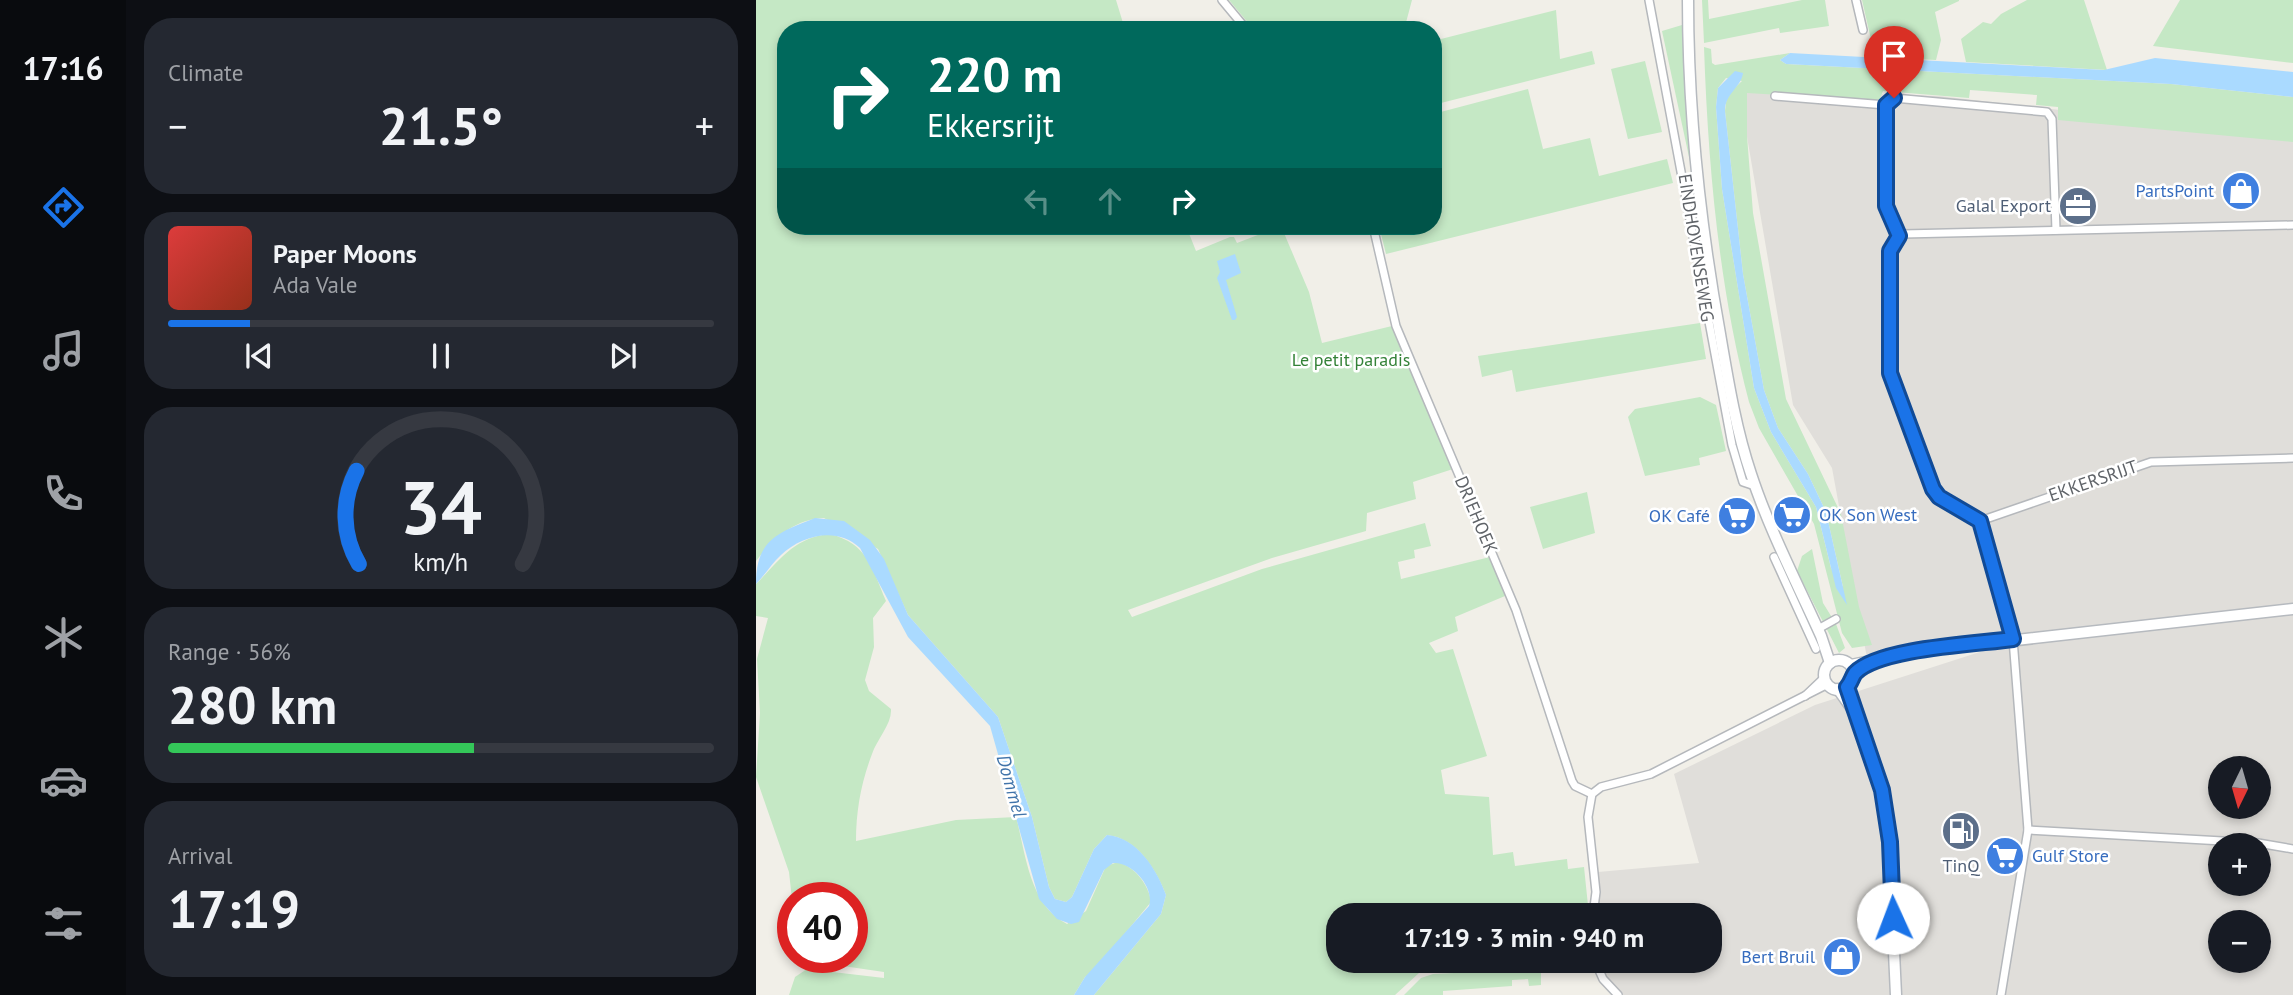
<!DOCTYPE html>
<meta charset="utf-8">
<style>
:root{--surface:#171b24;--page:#242831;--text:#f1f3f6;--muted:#9ea1a6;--line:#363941;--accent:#1a73e8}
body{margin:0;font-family:"PT Sans",sans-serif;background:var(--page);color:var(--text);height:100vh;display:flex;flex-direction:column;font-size:26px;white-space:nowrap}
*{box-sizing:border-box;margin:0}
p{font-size:23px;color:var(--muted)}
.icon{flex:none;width:38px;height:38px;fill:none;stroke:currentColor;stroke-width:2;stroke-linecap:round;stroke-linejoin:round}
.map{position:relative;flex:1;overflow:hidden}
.side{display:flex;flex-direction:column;gap:18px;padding:18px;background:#0d0f14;width:630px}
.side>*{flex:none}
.hud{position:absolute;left:21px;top:21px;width:665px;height:214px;border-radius:28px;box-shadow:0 4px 10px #0003;background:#00695c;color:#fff;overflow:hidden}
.needle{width:46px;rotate:185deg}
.tools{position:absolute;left:1452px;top:756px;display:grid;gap:14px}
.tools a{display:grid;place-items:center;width:63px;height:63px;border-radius:50%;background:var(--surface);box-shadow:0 4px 10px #0003;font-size:35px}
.speed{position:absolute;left:21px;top:882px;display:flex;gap:14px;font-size:35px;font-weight:700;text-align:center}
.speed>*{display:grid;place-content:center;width:91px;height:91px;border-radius:50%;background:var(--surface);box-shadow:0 4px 10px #0003;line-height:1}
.speed .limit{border:10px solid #d22;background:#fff;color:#111}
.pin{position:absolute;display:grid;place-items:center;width:60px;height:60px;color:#fff;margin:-72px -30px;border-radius:50% 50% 50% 0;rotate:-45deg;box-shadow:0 0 7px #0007}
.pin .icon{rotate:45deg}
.me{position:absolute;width:77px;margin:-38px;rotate:358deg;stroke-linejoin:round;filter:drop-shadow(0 0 5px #0008)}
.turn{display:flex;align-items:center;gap:24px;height:147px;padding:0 35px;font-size:32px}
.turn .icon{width:91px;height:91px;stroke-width:2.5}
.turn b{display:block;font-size:49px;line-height:60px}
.lanes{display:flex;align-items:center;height:66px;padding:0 35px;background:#0003;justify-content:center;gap:35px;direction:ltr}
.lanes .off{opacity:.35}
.big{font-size:52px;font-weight:700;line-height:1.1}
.side .widget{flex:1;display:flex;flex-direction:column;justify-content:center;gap:10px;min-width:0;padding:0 24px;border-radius:28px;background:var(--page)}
.side .dial{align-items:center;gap:0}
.dial svg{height:182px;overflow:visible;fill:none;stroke:var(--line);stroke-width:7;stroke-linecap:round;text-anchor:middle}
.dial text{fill:var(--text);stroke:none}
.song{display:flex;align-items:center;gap:21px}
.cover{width:84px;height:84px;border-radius:10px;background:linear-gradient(135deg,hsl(0 70% 55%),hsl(10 70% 35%))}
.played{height:7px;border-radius:4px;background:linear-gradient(90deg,var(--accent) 15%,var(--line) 15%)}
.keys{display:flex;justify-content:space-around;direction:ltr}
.heat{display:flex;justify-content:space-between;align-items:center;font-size:38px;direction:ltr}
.charge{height:10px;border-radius:5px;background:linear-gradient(90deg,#34c759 56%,var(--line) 0)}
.trip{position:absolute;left:570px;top:903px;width:396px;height:70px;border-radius:28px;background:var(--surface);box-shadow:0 4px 10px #0003;font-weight:700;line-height:70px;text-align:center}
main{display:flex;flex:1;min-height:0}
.menu{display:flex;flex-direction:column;width:126px;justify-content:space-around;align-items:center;background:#090b0e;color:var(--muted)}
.menu .icon{width:49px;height:49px}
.menu .current{color:var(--accent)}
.menu b{font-size:32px;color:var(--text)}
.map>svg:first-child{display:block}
.industrial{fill:#e0deda;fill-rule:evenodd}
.green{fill:#c5e8c5;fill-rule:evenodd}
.water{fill:#aadaff}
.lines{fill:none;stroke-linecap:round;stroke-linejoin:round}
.street-casing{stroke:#b5b8bc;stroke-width:10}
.secondary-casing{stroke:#b6babf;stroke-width:13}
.street{stroke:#fff;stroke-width:7}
.secondary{stroke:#fff;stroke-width:10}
.route-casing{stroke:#114b97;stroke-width:18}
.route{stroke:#1a73e8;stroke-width:12}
.labels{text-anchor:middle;stroke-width:5;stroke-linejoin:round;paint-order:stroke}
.shop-label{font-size:18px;fill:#366cbe;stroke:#fff;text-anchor:end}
.service-label{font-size:18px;fill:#4e5e75;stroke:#fff;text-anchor:end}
.street-label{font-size:18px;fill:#5f6368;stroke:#fff}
.park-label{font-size:18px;fill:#348238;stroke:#fff}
.water-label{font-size:19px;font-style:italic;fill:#4174aa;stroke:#fff}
</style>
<main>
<nav class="menu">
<b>17:16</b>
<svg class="icon current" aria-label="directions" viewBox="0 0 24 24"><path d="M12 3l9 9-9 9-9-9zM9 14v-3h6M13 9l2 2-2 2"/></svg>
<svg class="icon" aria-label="music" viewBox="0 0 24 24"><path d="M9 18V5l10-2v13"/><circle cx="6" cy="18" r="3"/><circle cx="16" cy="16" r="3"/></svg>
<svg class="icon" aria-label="phone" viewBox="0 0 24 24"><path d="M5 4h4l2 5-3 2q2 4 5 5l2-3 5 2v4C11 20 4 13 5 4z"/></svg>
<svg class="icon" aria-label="climate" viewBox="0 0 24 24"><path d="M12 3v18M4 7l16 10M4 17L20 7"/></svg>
<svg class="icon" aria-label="car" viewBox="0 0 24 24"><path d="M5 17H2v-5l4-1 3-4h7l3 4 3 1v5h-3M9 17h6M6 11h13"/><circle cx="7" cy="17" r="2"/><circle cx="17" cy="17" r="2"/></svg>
<svg class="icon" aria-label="filters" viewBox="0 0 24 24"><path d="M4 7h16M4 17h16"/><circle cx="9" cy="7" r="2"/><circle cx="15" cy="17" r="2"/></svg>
</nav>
<section class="side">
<div class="widget"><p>Climate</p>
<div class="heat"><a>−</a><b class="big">21.5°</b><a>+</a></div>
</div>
<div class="widget">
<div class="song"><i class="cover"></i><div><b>Paper Moons</b><p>Ada Vale</p></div></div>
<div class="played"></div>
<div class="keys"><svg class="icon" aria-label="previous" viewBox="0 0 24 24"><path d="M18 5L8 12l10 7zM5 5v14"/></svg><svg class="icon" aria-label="pause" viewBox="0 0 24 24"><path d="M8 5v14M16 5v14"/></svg><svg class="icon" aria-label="next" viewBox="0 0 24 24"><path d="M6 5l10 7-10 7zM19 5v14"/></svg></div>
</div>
<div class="widget dial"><svg viewBox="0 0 100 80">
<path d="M14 69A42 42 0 1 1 86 69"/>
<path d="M14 69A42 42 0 0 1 13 28" stroke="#1a73e8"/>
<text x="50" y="56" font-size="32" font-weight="700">34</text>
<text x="50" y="72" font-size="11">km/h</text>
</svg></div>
<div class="widget"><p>Range · 56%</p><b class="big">280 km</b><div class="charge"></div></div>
<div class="widget"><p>Arrival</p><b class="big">17:19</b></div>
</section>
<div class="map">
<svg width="1537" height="995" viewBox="0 0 1537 995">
<rect width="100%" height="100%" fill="#f1efe8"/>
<!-- industrial -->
<path class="industrial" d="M983,90L1183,96L1537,137V995H867L847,973L843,961H954V915H841L842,872L943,863L918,774L1059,705L1258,641L1111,658L1076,468L1037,405ZM1465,768H1503V807H1465ZM1465,845H1503V884H1465ZM1465,922H1503V961H1465Z"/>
<!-- green -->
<g class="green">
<path d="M0,0H360L367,23L344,30H30V226H446L432,231L440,251L474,237H478L481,243L525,226L553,292L566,343L636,326L697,469L657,482L660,499L611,513L610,531L516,558L372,610L376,617L506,569L669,523L675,546L658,550L659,558L642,562L645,579L734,557L749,596L699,617L702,631L673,643L680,653L697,649L731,756L685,770L689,794L733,797L737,855L757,852L759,866L811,859L812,869L828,867L833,915H583V961H832L672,969L663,973L639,995H338L405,914L410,895C400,869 381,838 351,835L338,849L316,897L310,902L299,899L293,887L276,817L242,717L152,615L122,549L68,518C38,519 17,539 0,561Z"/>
<path d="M473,0H656L648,30H498Z"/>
<path d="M946,0H952L953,19L1046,0H1069L1073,26L1024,33L1023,28L948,43Z"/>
<path d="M1106,0H1203V1L1179,12L1185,40L1180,60L1119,57Z"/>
<path d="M1271,0H1328L1351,70L1210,62L1205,39L1227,22L1235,24L1245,14Z"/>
<path d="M1424,0H1537V63L1397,46Z"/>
<path d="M800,10L804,59L836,51L839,64L677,105V41Z"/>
<path d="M926,25L936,171L906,31Z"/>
<path d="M948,47L955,49L956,63L959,65L1034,53L1024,60L1030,64L1415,84L1537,97V142L1302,120V107L1280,105L1281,95L1214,90L1213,98L1127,91L1123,101L991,93V136L997,213L1030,399L1085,514L1103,607L1116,645L1096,648L1086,633L1058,524L1003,428L993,402C963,288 952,166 948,47ZM970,78L986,81L971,95L969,111L987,274L1008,390L1022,428L1052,474L1070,512L1087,587L1075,568L1060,507L1015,432L998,388L966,189L960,107L962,88Z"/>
<path d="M889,61L906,132L872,139L855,69Z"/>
<path d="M772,89L787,149L834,138L843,176L911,159L917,183L630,254L623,226H677V114Z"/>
<path d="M944,323L950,359L760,392L756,370L726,377L722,356Z"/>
<path d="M944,397L960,405L970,451L943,458L944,465L889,476L872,417L879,409Z"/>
<path d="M831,492L839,533L787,549L774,507Z"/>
<path d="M74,534C112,544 116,568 130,601L117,618L118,647L109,680L113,691L135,709C136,724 121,739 116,754C105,783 100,811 100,841L200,820L260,817C270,854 273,905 311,924L330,911L350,866L362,862C379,867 393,885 395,902L338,971L329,977L318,995H33L39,977L51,969L128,978V972L46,960L45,957H96V898H37V908L33,872L0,777L4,713L1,659L12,618L0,616V584C23,561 38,537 74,534Z"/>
<path d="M1056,549L1067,603L1080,624L1089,648L1083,653L1041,571L1046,556Z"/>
<path d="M824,967L831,968L825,969V973H819L818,970L785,971V985L773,986L772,979L756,980V986L687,991V995H648L665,978L677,974Z"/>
</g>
<!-- water -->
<g class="water">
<path d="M1034,53L1348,70L1399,58L1537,72V97L1415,84L1030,64L1024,60Z"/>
<path d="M979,71L987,73C985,88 969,93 969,111L987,274L1008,390L1022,428L1052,474L1070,512L1091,605L1080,588L1060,507L1015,432L998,388L966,189L960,107L962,88Z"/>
<path d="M479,254L485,273L470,280L481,317L479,320H476L461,278L464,272L461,261Z"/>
<path d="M59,518L88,521L114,540L128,559L152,615L242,717L276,817L293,887L299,899L310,902L316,897L338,849L351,835C381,837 401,870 410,895L405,914L338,995H318L329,977L393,906C399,888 376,861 357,863L348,870L323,922L315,924L301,919L283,899L234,726L152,637L104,548C81,526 46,535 25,555C16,563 9,575 0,584C0,540 21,533 59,518Z"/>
</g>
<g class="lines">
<defs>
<g id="street">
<path d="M466,0L491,30"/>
<path d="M893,0L976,445L987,482L999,486"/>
<path d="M1100,0L1107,30"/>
<path d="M1019,96L1130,105"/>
<path d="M617,226L640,326L760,610L816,781L819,786L836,794"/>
<path d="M1143,235L1131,206L1130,105L1138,98L1291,112L1296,119L1300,230"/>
<path d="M1224,521L1395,462L1537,458"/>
<path d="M1018,557L1060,649"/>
<path d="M1062,629L1080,619"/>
<path d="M1049,696L1069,677"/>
<path d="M1272,830L1502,843L1537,849"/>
<path d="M837,915L840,892L832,817L836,794L845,787L895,774L1072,684"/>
<path d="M839,961L847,979L862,995"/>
<path d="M1245,995L1272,830L1257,639L1224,521L1183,497L1176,489L1134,373V251L1137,242L1147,234L1537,225"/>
</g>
<g id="secondary">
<path d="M932,0C932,112 944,224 964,334C972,381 980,430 995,474C1013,529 1041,583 1065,636L1074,663"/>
<circle cx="1083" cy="675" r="15"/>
<path d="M1095,665L1163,651L1537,609"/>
<path d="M1098,674L1122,660"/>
<path d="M1091,687L1126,790L1132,823L1140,995"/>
<path d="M1082,689L1099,713"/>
</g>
</defs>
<!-- street casing -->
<use href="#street" class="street-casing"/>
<!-- secondary casing -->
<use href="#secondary" class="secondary-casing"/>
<!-- street -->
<use href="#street" class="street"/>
<!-- secondary -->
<use href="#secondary" class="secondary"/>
</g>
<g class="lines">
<defs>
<path id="route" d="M1137,918L1134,842L1126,790L1091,687C1095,683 1096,677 1099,673C1123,648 1221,644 1257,639L1224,521L1183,497L1177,489L1134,373V251L1143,236L1130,206V105L1138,98"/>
</defs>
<!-- route casing -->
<use href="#route" class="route-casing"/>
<!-- route -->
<use href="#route" class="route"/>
</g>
<!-- icons -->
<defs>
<symbol id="shop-disc" viewBox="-11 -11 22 22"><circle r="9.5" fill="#3f7fe0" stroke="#fff"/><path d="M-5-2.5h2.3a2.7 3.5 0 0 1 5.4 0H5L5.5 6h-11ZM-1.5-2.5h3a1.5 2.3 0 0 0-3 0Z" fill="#fff"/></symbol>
<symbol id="office-disc" viewBox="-11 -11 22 22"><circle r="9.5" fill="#5c6f8a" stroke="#fff"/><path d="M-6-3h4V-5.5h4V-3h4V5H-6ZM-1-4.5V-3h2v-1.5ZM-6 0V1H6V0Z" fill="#fff"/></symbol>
<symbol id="supermarket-disc" viewBox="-11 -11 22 22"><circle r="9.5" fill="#3f7fe0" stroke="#fff"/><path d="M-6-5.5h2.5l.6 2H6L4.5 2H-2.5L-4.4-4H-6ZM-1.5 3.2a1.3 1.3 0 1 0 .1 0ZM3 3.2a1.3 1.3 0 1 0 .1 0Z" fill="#fff"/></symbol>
<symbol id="fuel-disc" viewBox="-11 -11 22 22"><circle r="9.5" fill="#5c6f8a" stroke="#fff"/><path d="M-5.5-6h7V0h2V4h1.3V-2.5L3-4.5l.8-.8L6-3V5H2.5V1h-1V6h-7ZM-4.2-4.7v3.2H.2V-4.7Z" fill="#fff"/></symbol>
</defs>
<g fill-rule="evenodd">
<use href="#shop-disc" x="1463" y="169" width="44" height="44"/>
<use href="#office-disc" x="1300" y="184" width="44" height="44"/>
<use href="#supermarket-disc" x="1014" y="493" width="44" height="44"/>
<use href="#supermarket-disc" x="959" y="494" width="44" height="44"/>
<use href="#fuel-disc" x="1183" y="809" width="44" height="44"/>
<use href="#supermarket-disc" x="1227" y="834" width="44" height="44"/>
<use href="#shop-disc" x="1064" y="935" width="44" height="44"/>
</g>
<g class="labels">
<!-- shop labels -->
<g class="shop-label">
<text x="1458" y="197">PartsPoint</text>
<text x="1063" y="521" text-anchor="start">OK Son West</text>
<text x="954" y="522">OK Café</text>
<text x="1276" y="862" text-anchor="start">Gulf Store</text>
<text x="1059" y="963">Bert Bruil</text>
</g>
<!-- service labels -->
<g class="service-label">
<text x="1295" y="212">Galal Export</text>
<text x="1205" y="872" text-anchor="middle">TinQ</text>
</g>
<!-- street labels -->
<g class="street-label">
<text transform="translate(940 248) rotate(81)" y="6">EINDHOVENSEWEG</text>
<text transform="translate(1337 481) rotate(-19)" y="6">EKKERSRIJT</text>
<text transform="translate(720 515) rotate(67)" y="6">DRIEHOEK</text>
</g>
<!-- park labels -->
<g class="park-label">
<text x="595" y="366">Le petit paradis</text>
</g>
<!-- water labels -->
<g class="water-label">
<text transform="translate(256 786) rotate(74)" y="7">Dommel</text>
</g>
</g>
</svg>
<div class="tools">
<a><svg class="needle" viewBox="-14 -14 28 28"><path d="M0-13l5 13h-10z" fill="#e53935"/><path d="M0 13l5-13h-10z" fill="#9ea1a6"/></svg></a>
<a>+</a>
<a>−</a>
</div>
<div class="speed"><div class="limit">40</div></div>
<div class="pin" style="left:1138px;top:98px;background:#d93025"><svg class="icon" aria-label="arrive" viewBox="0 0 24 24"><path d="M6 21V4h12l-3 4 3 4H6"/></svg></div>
<svg class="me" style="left:1137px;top:918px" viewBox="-20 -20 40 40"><circle r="19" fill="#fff"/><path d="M0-13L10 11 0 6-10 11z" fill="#1a73e8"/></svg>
<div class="trip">17:19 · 3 min · 940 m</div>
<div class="hud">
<div class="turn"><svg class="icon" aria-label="right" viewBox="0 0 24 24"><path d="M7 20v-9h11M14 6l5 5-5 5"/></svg><div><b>220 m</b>Ekkersrijt</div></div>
<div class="lanes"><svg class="icon off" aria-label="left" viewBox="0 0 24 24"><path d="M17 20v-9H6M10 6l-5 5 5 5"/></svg><svg class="icon off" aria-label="ahead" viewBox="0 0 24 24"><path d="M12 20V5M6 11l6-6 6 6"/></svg><svg class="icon" aria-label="right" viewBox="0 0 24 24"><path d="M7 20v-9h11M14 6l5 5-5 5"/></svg></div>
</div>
</div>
</main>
